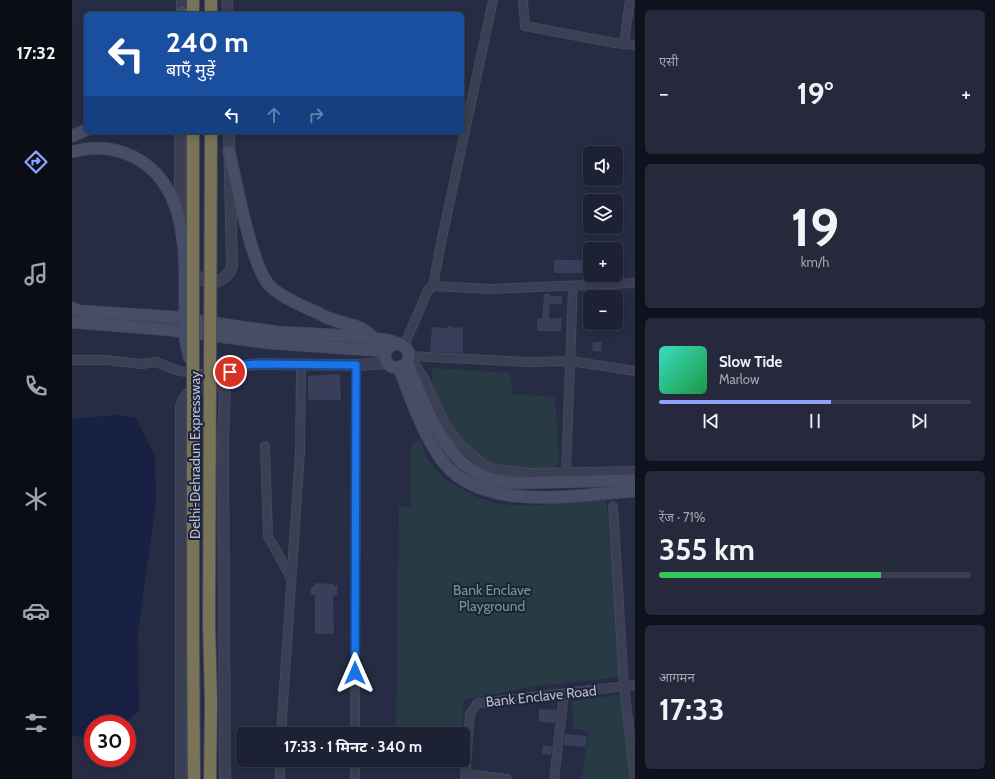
<!DOCTYPE html>
<html lang="hi">
<meta charset="utf-8">
<style>
:root{--surface:#1c2133;--page:#25293b;--text:#f1f3f6;--muted:#a0a3ac;--line:#3a3e4e;--accent:#8ea1fc}
body{margin:0;font-family:Cabin,"Noto Sans Devanagari",sans-serif;background:var(--page);color:var(--text);height:100vh;display:flex;flex-direction:column;font-size:15px;white-space:nowrap}
*{box-sizing:border-box;margin:0}
p{font-size:13px;color:var(--muted)}
.icon{flex:none;width:22px;height:22px;fill:none;stroke:currentColor;stroke-width:2;stroke-linecap:round;stroke-linejoin:round}
.map{position:relative;flex:1;overflow:hidden}
.side{display:flex;flex-direction:column;gap:10px;padding:10px;background:#0f121c;width:360px}
.side>*{flex:none}
.hud{position:absolute;left:12px;top:12px;width:380px;height:122px;border-radius:6px;box-shadow:0 2px 10px #0003,0 0 0 1px var(--line);background:#1a4fa0;color:#fff;overflow:hidden}
.tools{position:absolute;left:511px;top:146px;display:grid;gap:8px}
.tools a{display:grid;place-items:center;width:40px;height:40px;border-radius:6px;background:var(--surface);box-shadow:0 2px 10px #0003,0 0 0 1px var(--line);font-size:20px}
.speed{position:absolute;left:12px;top:715px;display:flex;gap:8px;font-size:20px;font-weight:700;text-align:center}
.speed>*{display:grid;place-content:center;width:52px;height:52px;border-radius:50%;background:var(--surface);box-shadow:0 2px 10px #0003,0 0 0 1px var(--line);line-height:1}
.speed .limit{border:6px solid #d22;background:#fff;color:#111}
.pin{position:absolute;display:grid;place-items:center;width:34px;height:34px;color:#fff;margin:-17px;border:2px solid #fff;border-radius:50%;box-shadow:0 1px 4px #0007}
.me{position:absolute;width:44px;margin:-22px;rotate:0deg;stroke-linejoin:round;filter:drop-shadow(0 0 3px #0008)}
.turn{display:flex;align-items:center;gap:14px;height:84px;padding:0 16px;font-size:18px}
.turn .icon{width:52px;height:52px;stroke-width:2.5}
.turn b{display:block;font-size:28px;line-height:34px}
.lanes{display:flex;align-items:center;height:38px;padding:0 16px;background:#0003;justify-content:center;gap:20px;direction:ltr}
.lanes .off{opacity:.35}
.big{font-size:30px;font-weight:700;line-height:1.1}
.side .widget{flex:1;display:flex;flex-direction:column;justify-content:center;gap:6px;min-width:0;padding:0 14px;border-radius:6px;background:var(--page)}
.side .dial{align-items:center;gap:0}
.dial b{font-size:52px;line-height:1}
.song{display:flex;align-items:center;gap:12px}
.cover{width:48px;height:48px;border-radius:6px;background:linear-gradient(135deg,hsl(170 70% 55%),hsl(140 70% 35%))}
.played{height:4px;border-radius:2px;background:linear-gradient(90deg,var(--accent) 55%,var(--line) 55%)}
.keys{display:flex;justify-content:space-around;direction:ltr}
.heat{display:flex;justify-content:space-between;align-items:center;font-size:22px;direction:ltr}
.charge{height:6px;border-radius:3px;background:linear-gradient(90deg,#34c759 71%,var(--line) 0)}
.trip{position:absolute;left:164px;top:727px;width:234px;height:40px;border-radius:6px;background:var(--surface);box-shadow:0 2px 10px #0003,0 0 0 1px var(--line);font-weight:700;line-height:40px;text-align:center}
main{display:flex;flex:1;min-height:0}
.tab-bar{display:flex;flex-direction:column;width:72px;justify-content:space-around;align-items:center;background:#0b0d14;color:var(--muted)}
.tab-bar .icon{width:28px;height:28px}
.tab-bar .current{color:var(--accent)}
.tab-bar b{font-size:18px;color:var(--text)}
.map>svg:first-child{display:block}
.green{fill:#283b45}
.water{fill:#182043}
.building{fill:#383f5a}
.lines{fill:none;stroke-linecap:round;stroke-linejoin:round}
.minor-casing{stroke:#44485d;stroke-width:10}
.tertiary-casing{stroke:#44485d;stroke-width:12}
.secondary-casing{stroke:#44485d;stroke-width:13}
.motorway-casing{stroke:#42475b;stroke-width:14}
.minor{stroke:#3b3f53;stroke-width:8}
.tertiary{stroke:#3b3f53;stroke-width:10}
.secondary{stroke:#484d66;stroke-width:11}
.motorway{stroke:#797457;stroke-width:12}
.secondary-bridge-casing{stroke:#44485d;stroke-width:13;stroke-linecap:butt}
.motorway-bridge-casing{stroke:#42475b;stroke-width:14;stroke-linecap:butt}
.secondary-bridge{stroke:#484d66;stroke-width:11}
.motorway-bridge{stroke:#797457;stroke-width:12}
.route-casing{stroke:#114b97;stroke-width:10}
.route{stroke:#1a73e8;stroke-width:7}
.labels{text-anchor:middle;stroke-width:4;stroke-linejoin:round;paint-order:stroke}
.street-label{font-size:14px;fill:#b8bbcd;stroke:#1f2439}
.park-label{font-size:14px;fill:#6e9f84;stroke:#1f2439}
</style>
<main>
<nav class="tab-bar">
<b>17:32</b>
<svg class="icon current" aria-label="directions" viewBox="0 0 24 24"><path d="M12 3l9 9-9 9-9-9zM9 14v-3h6M13 9l2 2-2 2"/></svg>
<svg class="icon" aria-label="music" viewBox="0 0 24 24"><path d="M9 18V5l10-2v13"/><circle cx="6" cy="18" r="3"/><circle cx="16" cy="16" r="3"/></svg>
<svg class="icon" aria-label="phone" viewBox="0 0 24 24"><path d="M5 4h4l2 5-3 2q2 4 5 5l2-3 5 2v4C11 20 4 13 5 4z"/></svg>
<svg class="icon" aria-label="climate" viewBox="0 0 24 24"><path d="M12 3v18M4 7l16 10M4 17L20 7"/></svg>
<svg class="icon" aria-label="car" viewBox="0 0 24 24"><path d="M5 17H2v-5l4-1 3-4h7l3 4 3 1v5h-3M9 17h6M6 11h13"/><circle cx="7" cy="17" r="2"/><circle cx="17" cy="17" r="2"/></svg>
<svg class="icon" aria-label="filters" viewBox="0 0 24 24"><path d="M4 7h16M4 17h16"/><circle cx="9" cy="7" r="2"/><circle cx="15" cy="17" r="2"/></svg>
</nav>
<div class="map">
<svg width="563" height="779" viewBox="0 0 563 779">
<rect width="100%" height="100%" fill="#262c44"/>
<!-- green -->
<g class="green">
<path d="M360,368L438,373L441,394L483,397L487,463L478,471L422,469L395,452L373,422L360,389Z"/>
<path d="M349,439L355,458L371,478L405,497L426,504L460,506L534,497L549,677L465,686L392,700L389,734H324L327,507L339,506V443Z"/>
<path d="M553,694L560,779H510L516,731L501,729L500,701Z"/>
</g>
<!-- water -->
<path class="water" d="M44,415L64,418L83,457L84,501L66,633L67,711L51,724H21V738L0,736V419Z"/>
<!-- building -->
<g class="building">
<rect x="482" y="260" width="28" height="13"/>
<path d="M472,294H478V296H490V304H478L477,319L490,318L489,331H465V318L470,319Z"/>
<path d="M378,326L383,328L391,327V353L358,352L360,327L374,328Z"/>
<path d="M521,342H530L529,352L520,351Z"/>
<path d="M268,374L269,400H236V376Z"/>
<path d="M243,583L261,584L262,587L266,585L265,595L261,596L262,634H243V595H238L239,587L243,586Z"/>
<path d="M467,709L485,710L483,723L467,722Z"/>
<path d="M493,734L515,736L513,747L492,745Z"/>
<path d="M471,745L480,747L479,755L470,754Z"/>
</g>
<g class="lines">
<defs>
<g id="minor">
<path d="M451,0L453,26L543,43L563,45"/>
<path d="M552,44L558,0"/>
<path d="M361,286L369,243L421,0"/>
<path d="M332,346L356,290L361,286L417,289L563,283"/>
<path d="M337,356L351,376L370,418L378,431L389,445L411,464L422,469L458,473L563,471"/>
<path d="M337,356L458,362L499,361L563,371"/>
<path d="M0,360H33L70,364L84,362L107,371L155,377"/>
<path d="M193,446L196,536L218,576"/>
<path d="M494,472L501,286"/>
<path d="M541,506L552,687L563,779"/>
<path d="M209,734L228,452L229,364"/>
<path d="M283,734L284,365"/>
<path d="M393,774L435,779"/>
<path d="M208,779V760"/>
<path d="M283,779V760"/>
<path d="M393,779L398,714L404,705L407,703L563,685"/>
<path d="M482,779L492,694"/>
</g>
<g id="tertiary">
<path d="M155,0L156,14"/>
<path d="M110,14V0"/>
<path d="M108,132V216"/>
<path d="M120,268C128,288 154,286 160,266L157,132"/>
<path d="M109,779V406C116,385 134,388 153,386"/>
<path d="M153,779L151,443L153,386C157,367 168,366 185,364L284,365L316,363"/>
</g>
<g id="secondary">
<path d="M109,14L110,12"/>
<path d="M0,136L14,130"/>
<path d="M157,151C164,180 179,265 197,285C211,299 234,307 252,316C268,325 289,322 301,338"/>
<path d="M0,308L7,311L100,317L204,332L280,336L315,340L327,344"/>
<path d="M0,322L99,330L198,343L314,351"/>
<circle cx="325" cy="356" r="12"/>
<path d="M335,362C351,398 369,456 407,474C417,480 428,481 440,483L563,480"/>
<path d="M327,367C337,396 353,440 372,463C414,514 506,494 563,491"/>
</g>
<g id="motorway">
<path d="M121,0V14"/>
<path d="M139,14V0"/>
<path d="M121,624L122,779"/>
<path d="M137,624L139,702L138,779"/>
</g>
</defs>
<!-- minor casing -->
<use href="#minor" class="minor-casing"/>
<!-- tertiary casing -->
<use href="#tertiary" class="tertiary-casing"/>
<!-- secondary casing -->
<use href="#secondary" class="secondary-casing"/>
<!-- motorway casing -->
<use href="#motorway" class="motorway-casing"/>
<!-- minor -->
<use href="#minor" class="minor"/>
<!-- tertiary -->
<use href="#tertiary" class="tertiary"/>
<!-- secondary -->
<use href="#secondary" class="secondary"/>
<!-- motorway -->
<use href="#motorway" class="motorway"/>
<defs>
<path id="secondary-bridge" d="M0,152C21,146 42,147 62,157C125,189 111,277 113,336C114,344 116,352 118,360"/>
<g id="motorway-bridge">
<path d="M121,624V132"/>
<path d="M137,624L139,132"/>
</g>
</defs>
<!-- secondary-bridge casing -->
<use href="#secondary-bridge" class="secondary-bridge-casing"/>
<!-- motorway-bridge casing -->
<use href="#motorway-bridge" class="motorway-bridge-casing"/>
<!-- secondary-bridge -->
<use href="#secondary-bridge" class="secondary-bridge"/>
<!-- motorway-bridge -->
<use href="#motorway-bridge" class="motorway-bridge"/>
</g>
<g class="lines">
<defs>
<path id="route" d="M158,372L172,365L185,364L284,365L283,673"/>
</defs>
<!-- route casing -->
<use href="#route" class="route-casing"/>
<!-- route -->
<use href="#route" class="route"/>
</g>
<g class="labels">
<!-- street labels -->
<g class="street-label">
<text transform="translate(123 455) rotate(-90)" y="5">Delhi-Dehradun Expressway</text>
<text transform="translate(469 696) rotate(-6)" y="5">Bank Enclave Road</text>
</g>
<!-- park labels -->
<g class="park-label">
<text x="420" y="595">Bank Enclave<tspan x="420" dy="16">Playground</tspan></text>
</g>
</g>
</svg>
<div class="tools">
<a><svg class="icon" aria-label="sound" viewBox="0 0 24 24"><path d="M4 9h4l5-4v14l-5-4H4zM17 9q2 3 0 6"/></svg></a>
<a><svg class="icon" aria-label="layers" viewBox="0 0 24 24"><path d="M12 4l9 5-9 5-9-5zM3 14l9 5 9-5"/></svg></a>
<a>+</a>
<a>−</a>
</div>
<div class="speed"><div class="limit">30</div></div>
<div class="pin" style="left:158px;top:372px;background:#d93025"><svg class="icon" aria-label="arrive" viewBox="0 0 24 24"><path d="M6 21V4h12l-3 4 3 4H6"/></svg></div>
<svg class="me" style="left:283px;top:673px" viewBox="-20 -20 40 40"><path d="M0-17L14 15 0 8-14 15z" fill="#1a73e8" stroke="#fff" stroke-width="4"/></svg>
<div class="trip">17:33 · 1 मिनट · 340 m</div>
<div class="hud">
<div class="turn"><svg class="icon" aria-label="left" viewBox="0 0 24 24"><path d="M17 20v-9H6M10 6l-5 5 5 5"/></svg><div><b>240 m</b>बाएँ मुड़ें</div></div>
<div class="lanes"><svg class="icon" aria-label="left" viewBox="0 0 24 24"><path d="M17 20v-9H6M10 6l-5 5 5 5"/></svg><svg class="icon off" aria-label="ahead" viewBox="0 0 24 24"><path d="M12 20V5M6 11l6-6 6 6"/></svg><svg class="icon off" aria-label="right" viewBox="0 0 24 24"><path d="M7 20v-9h11M14 6l5 5-5 5"/></svg></div>
</div>
</div>
<section class="side">
<div class="widget"><p>एसी</p>
<div class="heat"><a>−</a><b class="big">19°</b><a>+</a></div>
</div>
<div class="widget dial"><b>19</b><p>km/h</p></div>
<div class="widget">
<div class="song"><i class="cover"></i><div><b>Slow Tide</b><p>Marlow</p></div></div>
<div class="played"></div>
<div class="keys"><svg class="icon" aria-label="previous" viewBox="0 0 24 24"><path d="M18 5L8 12l10 7zM5 5v14"/></svg><svg class="icon" aria-label="pause" viewBox="0 0 24 24"><path d="M8 5v14M16 5v14"/></svg><svg class="icon" aria-label="next" viewBox="0 0 24 24"><path d="M6 5l10 7-10 7zM19 5v14"/></svg></div>
</div>
<div class="widget"><p>रेंज · 71%</p><b class="big">355 km</b><div class="charge"></div></div>
<div class="widget"><p>आगमन</p><b class="big">17:33</b></div>
</section>
</main>
